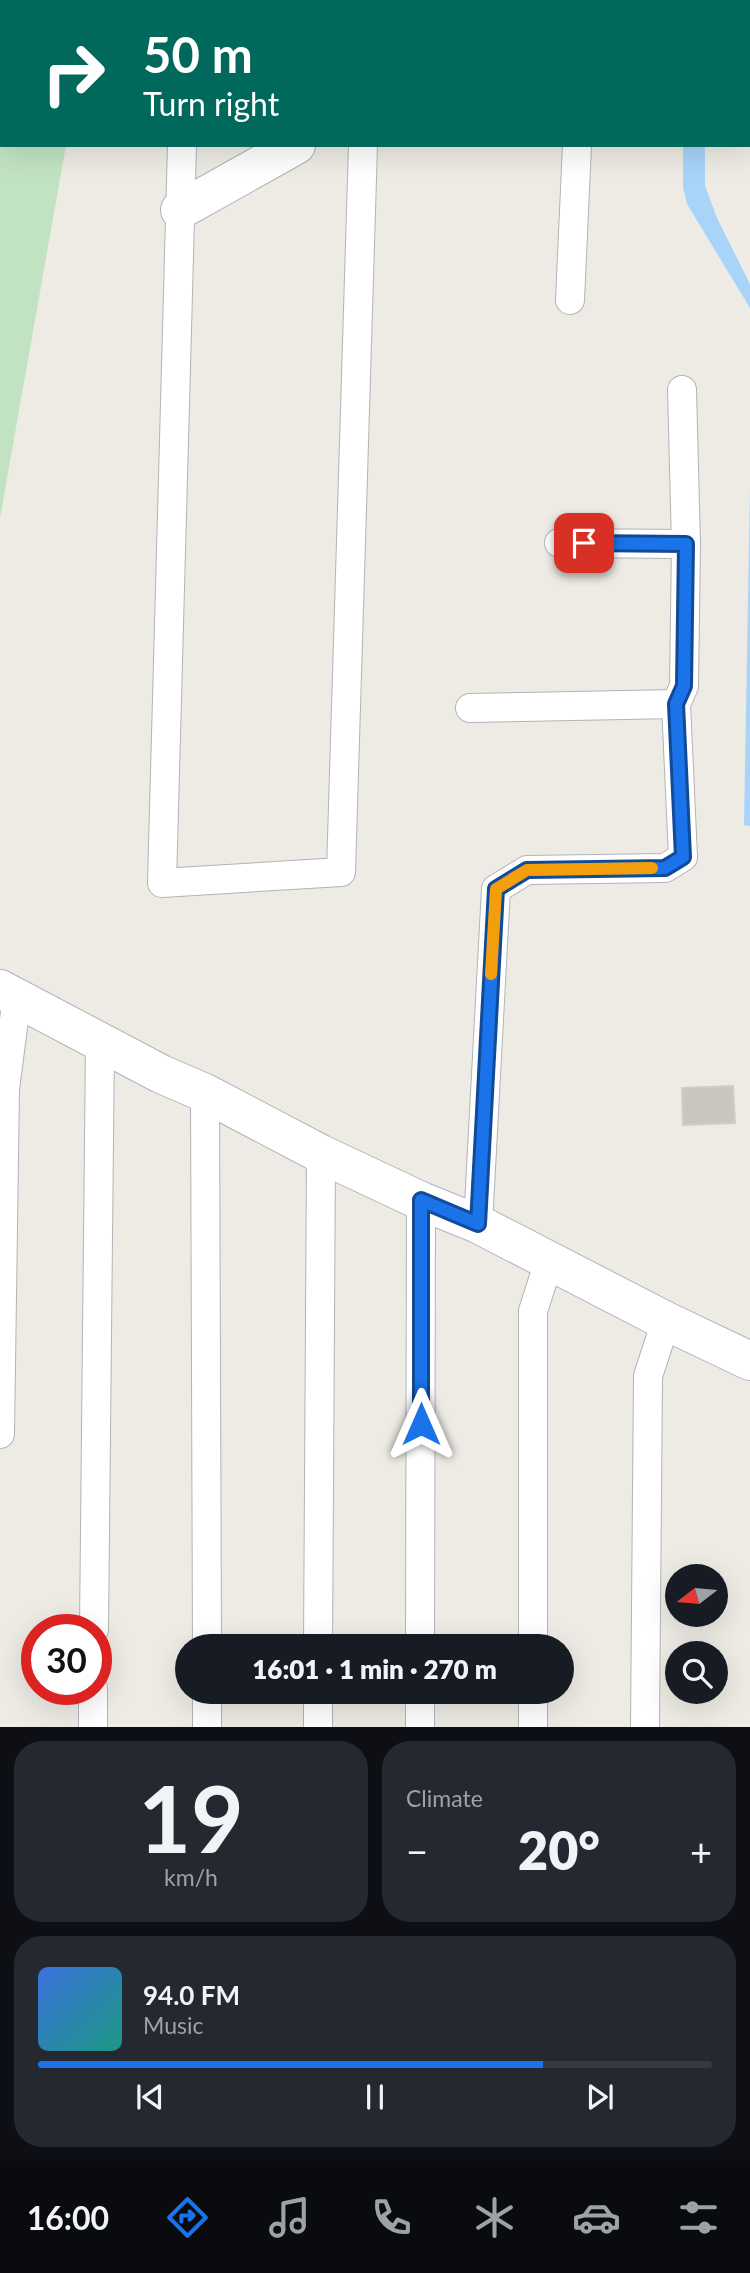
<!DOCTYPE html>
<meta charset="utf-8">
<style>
:root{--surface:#171b24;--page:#242831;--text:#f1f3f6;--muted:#9ea1a6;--line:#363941;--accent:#1a73e8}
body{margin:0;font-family:Lato,sans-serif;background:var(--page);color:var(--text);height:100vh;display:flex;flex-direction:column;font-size:26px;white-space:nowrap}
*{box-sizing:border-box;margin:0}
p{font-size:23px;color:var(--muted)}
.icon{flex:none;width:38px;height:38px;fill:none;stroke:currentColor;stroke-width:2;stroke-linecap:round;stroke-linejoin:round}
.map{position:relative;height:1727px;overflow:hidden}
.panel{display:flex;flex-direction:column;gap:14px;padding:14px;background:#0d0f14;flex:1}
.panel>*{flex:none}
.hud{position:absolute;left:0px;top:0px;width:751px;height:147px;box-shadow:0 7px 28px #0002;background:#00695c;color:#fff;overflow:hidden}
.needle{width:46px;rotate:254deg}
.tools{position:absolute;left:665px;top:1564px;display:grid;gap:14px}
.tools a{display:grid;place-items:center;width:63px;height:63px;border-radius:50%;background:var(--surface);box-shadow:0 7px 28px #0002;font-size:35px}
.speed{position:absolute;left:21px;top:1614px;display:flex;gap:14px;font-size:35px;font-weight:700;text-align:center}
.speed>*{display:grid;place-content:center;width:91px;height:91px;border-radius:50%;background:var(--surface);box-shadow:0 7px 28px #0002;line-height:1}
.speed .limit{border:10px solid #d22;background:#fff;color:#111}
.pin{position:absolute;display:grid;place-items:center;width:60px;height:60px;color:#fff;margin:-30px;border-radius:14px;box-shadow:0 4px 10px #0006}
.me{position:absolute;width:77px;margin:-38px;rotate:0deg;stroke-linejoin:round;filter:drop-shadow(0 0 5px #0008)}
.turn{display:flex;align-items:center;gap:24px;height:147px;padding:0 28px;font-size:32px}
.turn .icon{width:91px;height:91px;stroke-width:2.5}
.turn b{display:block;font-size:49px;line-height:60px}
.big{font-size:52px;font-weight:800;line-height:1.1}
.panel .tile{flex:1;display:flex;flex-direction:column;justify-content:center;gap:10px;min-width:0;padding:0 24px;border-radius:28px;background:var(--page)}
.panel .dial{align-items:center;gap:0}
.dial b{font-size:91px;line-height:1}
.song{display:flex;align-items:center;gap:21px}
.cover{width:84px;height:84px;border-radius:10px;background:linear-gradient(135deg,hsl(220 70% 55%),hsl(170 70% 35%))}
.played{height:7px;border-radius:4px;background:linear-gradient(90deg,var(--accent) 75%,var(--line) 75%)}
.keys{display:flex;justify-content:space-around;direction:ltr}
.heat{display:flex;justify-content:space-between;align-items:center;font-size:38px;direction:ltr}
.panel .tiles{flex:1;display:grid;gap:14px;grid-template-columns:1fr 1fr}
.tile:last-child{grid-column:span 2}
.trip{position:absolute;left:175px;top:1634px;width:399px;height:70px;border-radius:35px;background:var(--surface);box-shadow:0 7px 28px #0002;font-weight:800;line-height:70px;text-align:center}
.tab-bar{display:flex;height:112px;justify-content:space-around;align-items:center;background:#090b0e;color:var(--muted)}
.tab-bar .icon{width:49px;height:49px}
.tab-bar .current{color:var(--accent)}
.tab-bar b{font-size:32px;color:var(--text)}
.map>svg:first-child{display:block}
.green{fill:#c2e3c2}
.water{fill:#a8d4f9}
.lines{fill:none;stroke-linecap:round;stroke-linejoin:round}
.stream{stroke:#a8d4f9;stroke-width:9}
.building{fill:#c9c6c0;stroke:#d1cdc2;stroke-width:2}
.street-casing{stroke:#b1b4b8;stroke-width:30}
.secondary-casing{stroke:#b0b3b8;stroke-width:40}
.street{stroke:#fff;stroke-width:28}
.secondary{stroke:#fff;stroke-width:38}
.route-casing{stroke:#114b97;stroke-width:18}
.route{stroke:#1a73e8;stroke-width:12}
.slow{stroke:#f59e0b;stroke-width:12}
</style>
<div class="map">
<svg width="750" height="1727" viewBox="0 0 750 1727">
<rect width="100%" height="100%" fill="#edebe4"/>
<!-- green -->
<path class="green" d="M0,17H2V145H66L0,518Z"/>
<!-- water -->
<g class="water">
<path d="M683,145H705V186L717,218L750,284V308L687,204L683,187Z"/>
<path d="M750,487V826L744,825Z"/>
</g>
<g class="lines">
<!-- stream -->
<path class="stream" d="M696,2V0"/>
</g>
<!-- building -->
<path class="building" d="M733,1086L735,1123L683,1125L682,1088Z"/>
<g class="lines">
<defs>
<g id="street">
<path d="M186,2L187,0"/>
<path d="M368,2V0"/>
<path d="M182,145L162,883L341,872L363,145"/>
<path d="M570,300L577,145"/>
<path d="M559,543L686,544"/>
<path d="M470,708L676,704"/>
<path d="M205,1093L207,1647"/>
<path d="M478,1224L496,889L527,870L665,868L683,857L676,704L684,686L686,544L682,390"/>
<path d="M0,1434L5,1089L17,997"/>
<path d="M94,1629L100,1042"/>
<path d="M318,1647L321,1154"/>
<path d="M420,1647L421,1201"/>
<path d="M533,1647V1311L549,1261"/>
<path d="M207,1692V1727"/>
<path d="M93,1727V1689"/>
<path d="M318,1727V1692"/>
<path d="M420,1727V1692"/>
<path d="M533,1727V1692"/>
<path d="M645,1727L648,1376L666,1321"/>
</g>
<g id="secondary">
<path d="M599,2L603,0"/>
<path d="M180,210L296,145"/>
<path d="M0,989L161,1074L205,1093L321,1154L421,1201L478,1224L666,1321L750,1361"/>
</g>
</defs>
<!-- street casing -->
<use href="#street" class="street-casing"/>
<!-- secondary casing -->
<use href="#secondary" class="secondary-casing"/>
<!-- street -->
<use href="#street" class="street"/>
<!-- secondary -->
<use href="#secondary" class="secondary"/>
</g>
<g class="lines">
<defs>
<path id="route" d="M421,1424V1200L478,1224L496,889L527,870L665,868L683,857L676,704L684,686L686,544L584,543"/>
</defs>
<!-- route casing -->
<use href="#route" class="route-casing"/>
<!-- route -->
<use href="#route" class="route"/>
<!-- slow -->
<path class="slow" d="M491,974L496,889L527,870L652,868"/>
</g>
</svg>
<div class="tools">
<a><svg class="needle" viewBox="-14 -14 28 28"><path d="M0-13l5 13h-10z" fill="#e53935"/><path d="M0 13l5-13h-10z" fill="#9ea1a6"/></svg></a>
<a><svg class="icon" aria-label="search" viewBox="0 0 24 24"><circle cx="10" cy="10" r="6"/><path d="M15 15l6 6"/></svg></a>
</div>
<div class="speed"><div class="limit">30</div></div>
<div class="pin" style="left:584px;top:543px;background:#d93025"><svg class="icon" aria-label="arrive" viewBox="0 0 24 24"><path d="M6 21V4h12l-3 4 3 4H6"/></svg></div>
<svg class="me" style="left:421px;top:1424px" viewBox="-20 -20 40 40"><path d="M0-17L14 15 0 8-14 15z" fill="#1a73e8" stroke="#fff" stroke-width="4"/></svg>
<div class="trip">16:01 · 1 min · 270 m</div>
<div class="hud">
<div class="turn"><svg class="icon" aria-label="right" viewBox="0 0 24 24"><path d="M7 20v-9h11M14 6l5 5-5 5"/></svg><div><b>50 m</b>Turn right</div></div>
</div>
</div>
<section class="panel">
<div class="tiles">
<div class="tile dial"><b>19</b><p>km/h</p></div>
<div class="tile"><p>Climate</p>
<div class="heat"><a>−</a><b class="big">20°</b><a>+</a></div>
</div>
<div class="tile">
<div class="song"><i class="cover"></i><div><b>94.0 FM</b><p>Music</p></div></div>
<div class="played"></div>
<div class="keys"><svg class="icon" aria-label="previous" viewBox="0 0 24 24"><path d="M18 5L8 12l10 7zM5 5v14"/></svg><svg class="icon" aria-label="pause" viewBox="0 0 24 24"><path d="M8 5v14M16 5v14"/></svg><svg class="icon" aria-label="next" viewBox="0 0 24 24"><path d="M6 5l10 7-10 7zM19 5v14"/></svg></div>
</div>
</div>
</section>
<nav class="tab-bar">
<b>16:00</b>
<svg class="icon current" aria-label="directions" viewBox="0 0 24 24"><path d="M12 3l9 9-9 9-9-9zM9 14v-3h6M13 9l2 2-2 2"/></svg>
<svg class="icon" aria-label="music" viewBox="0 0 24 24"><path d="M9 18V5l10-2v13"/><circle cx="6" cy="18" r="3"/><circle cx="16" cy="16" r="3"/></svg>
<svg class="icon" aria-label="phone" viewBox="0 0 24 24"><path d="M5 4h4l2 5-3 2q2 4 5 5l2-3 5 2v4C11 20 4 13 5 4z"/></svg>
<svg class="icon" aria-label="climate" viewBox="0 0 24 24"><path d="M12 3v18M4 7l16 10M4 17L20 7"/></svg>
<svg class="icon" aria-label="car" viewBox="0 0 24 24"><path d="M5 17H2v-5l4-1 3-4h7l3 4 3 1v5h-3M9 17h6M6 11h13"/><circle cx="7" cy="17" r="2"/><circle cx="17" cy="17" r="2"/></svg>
<svg class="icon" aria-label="filters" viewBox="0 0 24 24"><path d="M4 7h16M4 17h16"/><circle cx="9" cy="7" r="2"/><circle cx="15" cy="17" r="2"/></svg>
</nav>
